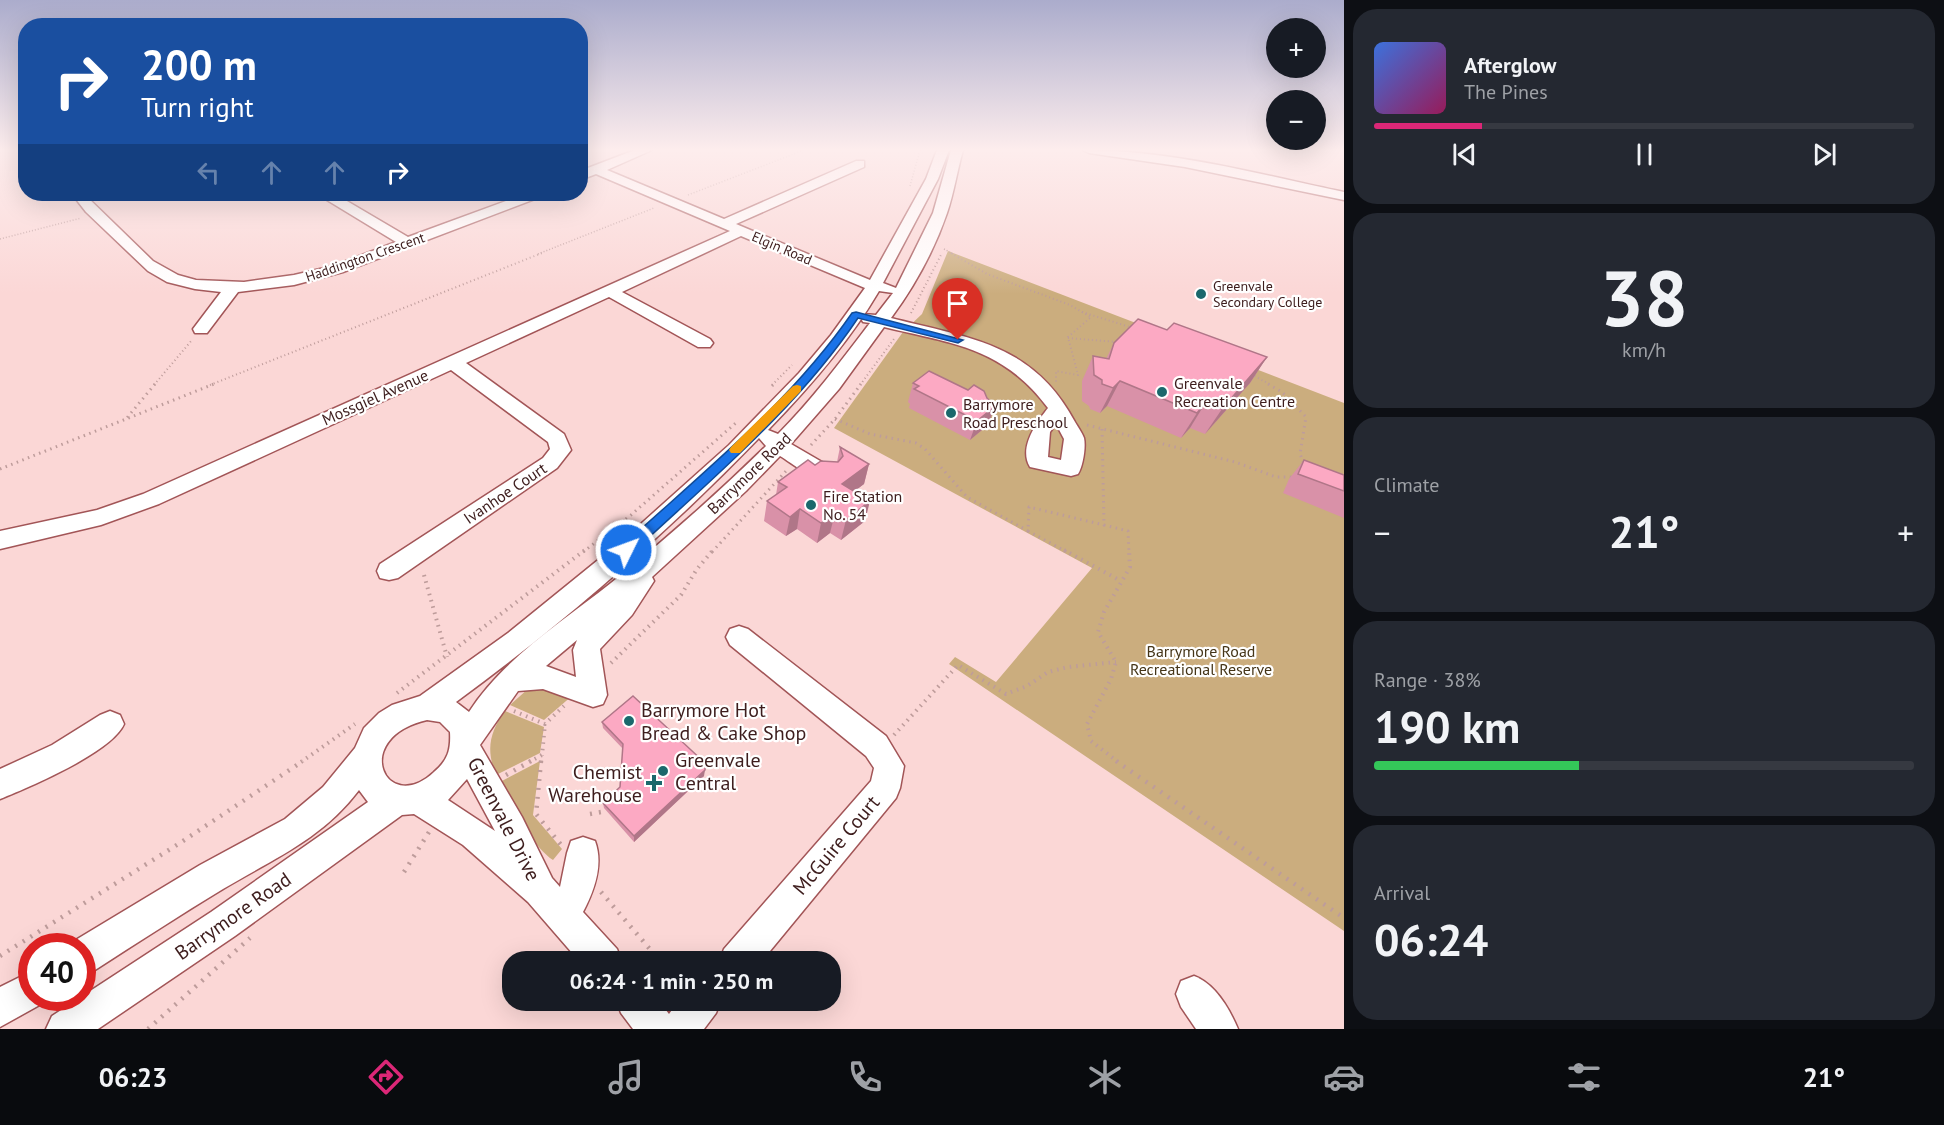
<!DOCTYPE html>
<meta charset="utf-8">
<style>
:root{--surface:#171b24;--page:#242831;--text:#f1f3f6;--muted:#9ea1a6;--line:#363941;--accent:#db2777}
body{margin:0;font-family:"PT Sans",sans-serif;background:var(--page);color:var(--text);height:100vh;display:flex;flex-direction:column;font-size:22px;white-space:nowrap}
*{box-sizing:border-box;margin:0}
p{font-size:20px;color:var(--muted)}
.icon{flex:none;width:33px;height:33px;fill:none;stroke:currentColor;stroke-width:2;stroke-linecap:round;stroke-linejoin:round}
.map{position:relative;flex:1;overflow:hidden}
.sheet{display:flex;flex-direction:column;gap:9px;padding:9px;background:#0d0f14;width:600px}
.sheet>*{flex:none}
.banner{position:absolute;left:18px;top:18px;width:570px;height:183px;border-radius:24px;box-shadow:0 6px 24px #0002;background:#1a4fa0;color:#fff;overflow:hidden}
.tools{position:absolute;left:1266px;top:18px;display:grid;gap:12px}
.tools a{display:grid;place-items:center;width:60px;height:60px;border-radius:50%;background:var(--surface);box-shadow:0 6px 24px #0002;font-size:30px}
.speed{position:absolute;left:18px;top:933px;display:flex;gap:12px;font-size:30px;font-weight:700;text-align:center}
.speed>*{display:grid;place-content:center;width:78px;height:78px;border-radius:50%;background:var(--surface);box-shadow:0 6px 24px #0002;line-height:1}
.speed .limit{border:9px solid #d22;background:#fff;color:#111}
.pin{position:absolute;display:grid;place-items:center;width:51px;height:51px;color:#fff;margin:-62px -26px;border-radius:50% 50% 50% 0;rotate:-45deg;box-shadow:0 0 6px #0007}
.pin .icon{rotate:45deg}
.me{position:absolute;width:66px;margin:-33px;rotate:48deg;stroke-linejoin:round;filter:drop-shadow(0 0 4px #0008)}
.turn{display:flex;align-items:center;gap:21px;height:126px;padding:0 24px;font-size:27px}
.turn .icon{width:78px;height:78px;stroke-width:2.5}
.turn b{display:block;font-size:42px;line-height:51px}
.lanes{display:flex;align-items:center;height:57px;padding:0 24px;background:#0003;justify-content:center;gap:30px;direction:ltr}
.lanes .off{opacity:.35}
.big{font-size:45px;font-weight:700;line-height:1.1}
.sheet .tile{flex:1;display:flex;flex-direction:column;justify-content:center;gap:9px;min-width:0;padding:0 21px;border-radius:24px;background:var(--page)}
.sheet .dial{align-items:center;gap:0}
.dial b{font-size:78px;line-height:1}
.song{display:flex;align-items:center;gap:18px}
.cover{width:72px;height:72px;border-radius:9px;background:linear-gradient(135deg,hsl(220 70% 55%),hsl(330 70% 35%))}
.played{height:6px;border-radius:3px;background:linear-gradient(90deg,var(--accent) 20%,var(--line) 20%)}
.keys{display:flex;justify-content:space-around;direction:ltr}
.heat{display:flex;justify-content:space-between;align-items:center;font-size:33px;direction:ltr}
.charge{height:9px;border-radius:4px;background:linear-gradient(90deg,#34c759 38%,var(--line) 0)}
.trip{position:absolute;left:502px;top:951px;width:339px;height:60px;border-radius:24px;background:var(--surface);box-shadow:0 6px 24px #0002;font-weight:700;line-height:60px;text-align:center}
.dock{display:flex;height:96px;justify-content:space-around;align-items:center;background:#090b0e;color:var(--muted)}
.dock .icon{width:42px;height:42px}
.dock .on{color:var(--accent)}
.dock b{font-size:27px;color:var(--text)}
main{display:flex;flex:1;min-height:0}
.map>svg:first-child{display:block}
.green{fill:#cbad7e}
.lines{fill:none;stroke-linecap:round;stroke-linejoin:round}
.minor-casing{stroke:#a25557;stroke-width:3}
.path-far4{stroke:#be9c9b;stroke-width:1.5;stroke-dasharray:1 2;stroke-linecap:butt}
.path-far3{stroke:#be9c9b;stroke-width:2;stroke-dasharray:1 3;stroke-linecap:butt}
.path-far2{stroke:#be9c9b;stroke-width:3;stroke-dasharray:1.5 4.5;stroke-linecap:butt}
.path-far1{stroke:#be9c9b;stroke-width:4;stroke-dasharray:1.5 5;stroke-linecap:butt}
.path{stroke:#be9c9b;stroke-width:4.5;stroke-dasharray:2 7;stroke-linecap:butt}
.minor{fill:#fff;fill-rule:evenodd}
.wall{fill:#d991a8}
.shaded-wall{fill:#b07688}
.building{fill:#fca9c3;stroke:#b07688;stroke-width:1.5}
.route{fill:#1a73e8;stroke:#114b97;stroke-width:1.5}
.slow{fill:#f59e0b}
.poi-dot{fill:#1b686c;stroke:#fff;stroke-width:2}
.labels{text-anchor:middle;stroke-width:4.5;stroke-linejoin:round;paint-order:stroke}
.far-street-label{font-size:14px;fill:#3d1d1d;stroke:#fff}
.far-poi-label{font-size:14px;fill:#3d1d1d;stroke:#fff;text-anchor:start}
.poi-label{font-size:16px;fill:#3d1d1d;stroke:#fff;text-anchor:start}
.street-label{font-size:16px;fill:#3d1d1d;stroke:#fff}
.park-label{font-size:16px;fill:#453518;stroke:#fff}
.near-poi-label{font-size:20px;fill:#3d1d1d;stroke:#fff;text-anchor:start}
.near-street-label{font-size:20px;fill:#3d1d1d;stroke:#fff}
</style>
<main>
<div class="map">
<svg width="1344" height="1029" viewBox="0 0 1344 1029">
<rect width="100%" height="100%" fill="#fbd7d6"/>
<!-- green -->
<g class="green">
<path d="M948,251L1344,403V931L949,664L955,657L996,682L1092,568L834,428L903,332L922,314Z"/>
<path d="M535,686L573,695L544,720L510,705L529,688Z"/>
<path d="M505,711L544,727L540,753L496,775C486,750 489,733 505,711Z"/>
<path d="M540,761L533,815L562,849L553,860C531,845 513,806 500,782Z"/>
</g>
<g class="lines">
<defs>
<g id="minor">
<path d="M635,150H652L607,170L724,219L856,161H864V167L736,224L870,280L926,179L937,150H949L938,179L883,283L896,288L933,213L951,150H963C957,171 954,193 947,213C934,251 914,287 891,318C969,338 1033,343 1075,422C1078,427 1082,433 1084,438C1086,447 1083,466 1078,474L1071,476L1030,467C1018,448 1037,422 1048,408C1002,347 954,344 884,327L839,389L791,444L834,469L837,474L834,479C816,484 795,465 780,456L746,491L652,577L654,581L632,615L600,649L607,695L603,704L593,707L543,689L518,691L480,745L522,817L552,878L560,887L567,853L571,841L583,837L595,841C604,865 594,891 583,912L617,949L622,962H580L528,902L463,845L414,814L402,815L235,936L98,1029H46L52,1016L211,912L368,802L359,790C322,839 275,858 223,889C180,915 137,943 95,970L82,975V946H68L69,944L200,865L285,819L323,787L355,748L364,728L379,713L392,705L420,696L508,633L624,539L729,445L799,373L831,335L865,288L741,236L622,292L710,339L713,343L710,347H698L609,297L466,363L564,434L571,450L557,468L398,578L389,580L380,578L377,571L380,564L543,458L550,449L548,442L451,370L159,504L101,525L0,549V531L97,510L143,494L730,231L596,174L580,180V171ZM879,291L893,293L876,315L863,314L861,318L863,322L870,323C841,361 812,400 778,434L768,430C809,388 849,342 879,291ZM1056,424L1064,439L1061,460L1048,457L1050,432ZM759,438L766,446C717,494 665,540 611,583C562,622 504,658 469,712L456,702C564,623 666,534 759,438ZM577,640L573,650L576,677L546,666ZM427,720L440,722L450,732C451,750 448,760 434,772C386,817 349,738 427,720ZM467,779L495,831L448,800Z"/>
<path d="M1083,150C1171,150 1258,174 1344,192V200L1185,167L1089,153Z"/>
<path d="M72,194H84L153,261L178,275L196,280L244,282L294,275L333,266L396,242L322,197L321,194H335L408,237L525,194H541L540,197L343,272L294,285L238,292L207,333H195L193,329L221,292L195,289L167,282L148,271L86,212Z"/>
<path d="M739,626L748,629L886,736L904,766L900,788L896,798L761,962H719L724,949L871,781L874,768L866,756L730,645L726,637L730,629Z"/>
<path d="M110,711L120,715L124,724C112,752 30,787 0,799V769L52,745L100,715Z"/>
<path d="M32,971V998H47L45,1002L0,1027V987Z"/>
<path d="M1194,976C1215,984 1229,1008 1238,1029H1196L1181,1007L1176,994L1181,981Z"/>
<path d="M616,1000H658L669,1014L679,1000H721L716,1013L704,1029H633L621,1013Z"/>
</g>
</defs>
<!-- minor casing -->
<use href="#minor" class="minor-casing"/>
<!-- path-far4 -->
<g class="path-far4">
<path d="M910,186L920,150"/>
<path d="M688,195L804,150"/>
<path d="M0,239L81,218"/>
<path d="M944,249L953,254"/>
<path d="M538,254L654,208"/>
</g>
<!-- path-far3 -->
<g class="path-far3">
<path d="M951,253L987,274L1070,305L1091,317L1068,337L1078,375L1056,371V382"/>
<path d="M1082,312L1133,328"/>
<path d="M911,313L942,253"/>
<path d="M1068,338L1117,342"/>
<path d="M1251,374L1271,385"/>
<path d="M154,385L192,340"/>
<path d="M210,385L542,253"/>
<path d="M772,385L792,365"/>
<path d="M860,385L894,339"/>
</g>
<!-- path-far2 -->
<g class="path-far2">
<path d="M155,384L126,419L214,384"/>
<path d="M1268,384L1282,392L1306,417L1300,454L1304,464"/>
<path d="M772,386L774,384"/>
<path d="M835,419L870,434L916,443L925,449L967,497L1028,531L1029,507L1104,525"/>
<path d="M1087,425L1235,462L1276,477H1293"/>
<path d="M1102,429L1104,525L1128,531L1129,552"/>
<path d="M811,445L835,419L861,384"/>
<path d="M0,469L126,419"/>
<path d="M1028,531L1067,552"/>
<path d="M583,552L631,515L738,421"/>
<path d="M712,552L786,471"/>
</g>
<!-- path-far1 -->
<g class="path-far1">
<path d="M1064,550L1121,581"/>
<path d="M424,575L447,657"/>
<path d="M611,663L681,595L697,569L713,550"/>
<path d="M397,693L585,550"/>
<path d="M514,711L545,724L564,706"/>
<path d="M894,735L958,665L1006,694L1027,686L1048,672L1068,667L1116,662"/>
<path d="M301,762L355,724"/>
<path d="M529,762L542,755L545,724"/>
<path d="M541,762L542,755"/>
<path d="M1118,762L1091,741L1087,724L1111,679L1116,662L1098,632L1104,612L1130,567L1129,550"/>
</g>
<!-- path -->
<g class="path">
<path d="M541,761L536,814L562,846"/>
<path d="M1116,761L1344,918"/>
<path d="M506,775L531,761"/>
<path d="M590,814L607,811"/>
<path d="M404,872L429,832"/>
<path d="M601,892L661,962"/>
<path d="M0,956L180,843L303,761"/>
<path d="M148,1029L250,938"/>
</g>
<!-- minor -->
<use href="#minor" class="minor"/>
</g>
<!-- wall -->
<g class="wall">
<path d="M1167,330L1267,357L1250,383L1205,434L1190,428L1181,438L1107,406L1100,413L1090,409L1089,406L1082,401V381L1093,356L1106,359L1114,343Z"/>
<path d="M913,383L988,425L970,440L909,408L910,404L908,402Z"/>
<path d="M840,447L869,464L864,484L854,491L865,521L841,540L830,533L817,543L797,529L786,536L764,521L767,501L776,495L778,482L837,462Z"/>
<path d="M1304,460L1344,475V518L1283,493L1289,479Z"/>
<path d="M602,722L704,776L634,842L604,808L603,803L620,787L623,749L603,728Z"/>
</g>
<!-- shaded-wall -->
<g class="shaded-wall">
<path d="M1267,357L1250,383L1205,434L1222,409Z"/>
<path d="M1120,381L1107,406L1100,413L1113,388Z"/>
<path d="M1206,402L1190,428L1181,438L1197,413Z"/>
<path d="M995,406L988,425L970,440L977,421Z"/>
<path d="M869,464L864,484L838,504L842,484Z"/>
<path d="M870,501L865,521L841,540L846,520Z"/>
<path d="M800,509L797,529L786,536L790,517Z"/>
<path d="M835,513L830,533L817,543L821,523Z"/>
<path d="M705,770L704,776L634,842V836Z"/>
</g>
<!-- building -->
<g class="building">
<path d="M1138,319L1167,330L1174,323L1267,357L1222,409L1206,402L1197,413L1120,381L1113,388L1102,384V380L1094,375L1093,356L1109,359L1114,343Z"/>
<path d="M929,371L968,390L974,385L984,391L987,398L995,406L977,421L914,389L919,386L913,383Z"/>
<path d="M840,447L869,464L842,484L870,501L846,520L835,513L821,523L800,509L790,517L767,501L787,487L778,482L808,460L815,465L821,461L838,462L843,456Z"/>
<path d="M1304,460L1344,475V491L1298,474Z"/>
<path d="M633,696L705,763V770L634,836L603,803L620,787L623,744L602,722Z"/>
</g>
<!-- sky -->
<linearGradient id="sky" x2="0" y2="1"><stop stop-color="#abaccc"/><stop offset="0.51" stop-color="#fdeded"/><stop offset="1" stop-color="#fdeded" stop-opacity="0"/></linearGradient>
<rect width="1344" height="294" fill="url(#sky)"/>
<!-- route -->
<path class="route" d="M856,312L963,340L958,343L858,318C797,409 710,480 631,554H621L618,550L621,547C702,473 790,403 852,313Z"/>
<!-- slow -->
<path class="slow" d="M797,385L801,386V391L740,453H731L729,450L731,447L793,386Z"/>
<!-- markers -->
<g class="poi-dot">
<circle cx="1201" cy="294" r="6"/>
<circle cx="1162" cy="392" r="6"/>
<circle cx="951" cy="413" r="6"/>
<circle cx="811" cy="505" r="6"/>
<circle cx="629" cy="721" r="6"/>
<circle cx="663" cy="771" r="6"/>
<path d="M651 774h6v6h6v6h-6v6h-6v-6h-6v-6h6z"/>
</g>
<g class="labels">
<!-- far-street labels -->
<g class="far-street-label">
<text transform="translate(782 248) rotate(23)" y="5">Elgin Road</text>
<text transform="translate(365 257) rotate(-19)" y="5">Haddington Crescent</text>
</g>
<!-- far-poi labels -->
<g class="far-poi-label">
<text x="1213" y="291">Greenvale<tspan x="1213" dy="16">Secondary College</tspan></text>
</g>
<!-- poi labels -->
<g class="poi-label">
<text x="1174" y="389">Greenvale<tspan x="1174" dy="18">Recreation Centre</tspan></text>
<text x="963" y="410">Barrymore<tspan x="963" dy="18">Road Preschool</tspan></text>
<text x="823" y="502">Fire Station<tspan x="823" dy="18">No. 54</tspan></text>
</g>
<!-- street labels -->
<g class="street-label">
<text transform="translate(375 397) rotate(-24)" y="6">Mossgiel Avenue</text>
<text transform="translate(749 473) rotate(-44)" y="6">Barrymore Road</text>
<text transform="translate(505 493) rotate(-34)" y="6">Ivanhoe Court</text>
</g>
<!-- park labels -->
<g class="park-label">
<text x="1201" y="657">Barrymore Road<tspan x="1201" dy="18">Recreational Reserve</tspan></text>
</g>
<!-- near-poi labels -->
<g class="near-poi-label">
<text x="641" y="717">Barrymore Hot<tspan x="641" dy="23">Bread &amp; Cake Shop</tspan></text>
<text x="675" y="767">Greenvale<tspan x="675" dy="23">Central</tspan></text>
<text x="642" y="779" text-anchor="end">Chemist<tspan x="642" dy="23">Warehouse</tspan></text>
</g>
<!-- near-street labels -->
<g class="near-street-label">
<text transform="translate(504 819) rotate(63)" y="7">Greenvale Drive</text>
<text transform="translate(836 845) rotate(-50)" y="7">McGuire Court</text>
<text transform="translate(233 916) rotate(-35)" y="7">Barrymore Road</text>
</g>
</g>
</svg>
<div class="tools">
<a>+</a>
<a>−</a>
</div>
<div class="speed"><div class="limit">40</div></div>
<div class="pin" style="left:958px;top:340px;background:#d93025"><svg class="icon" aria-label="arrive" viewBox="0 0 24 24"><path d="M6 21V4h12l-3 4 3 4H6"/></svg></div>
<svg class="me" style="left:626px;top:550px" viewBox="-20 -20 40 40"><circle r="17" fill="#1a73e8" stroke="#fff" stroke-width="3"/><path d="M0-11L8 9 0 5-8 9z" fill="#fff"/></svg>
<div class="trip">06:24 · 1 min · 250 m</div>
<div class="banner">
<div class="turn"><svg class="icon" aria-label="right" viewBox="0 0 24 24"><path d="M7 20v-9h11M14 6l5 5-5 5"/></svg><div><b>200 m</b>Turn right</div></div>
<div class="lanes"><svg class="icon off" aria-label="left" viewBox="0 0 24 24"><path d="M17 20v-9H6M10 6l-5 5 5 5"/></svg><svg class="icon off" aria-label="ahead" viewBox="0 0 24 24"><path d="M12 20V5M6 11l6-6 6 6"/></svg><svg class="icon off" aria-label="ahead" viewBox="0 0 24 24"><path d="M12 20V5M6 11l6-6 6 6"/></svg><svg class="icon" aria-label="right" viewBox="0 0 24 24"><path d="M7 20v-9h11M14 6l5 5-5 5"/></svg></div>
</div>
</div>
<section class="sheet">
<div class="tile">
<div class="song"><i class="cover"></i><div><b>Afterglow</b><p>The Pines</p></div></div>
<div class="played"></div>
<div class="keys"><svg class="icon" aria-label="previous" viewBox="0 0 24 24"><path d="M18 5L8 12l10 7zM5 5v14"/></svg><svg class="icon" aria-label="pause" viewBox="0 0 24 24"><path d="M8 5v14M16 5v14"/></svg><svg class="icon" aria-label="next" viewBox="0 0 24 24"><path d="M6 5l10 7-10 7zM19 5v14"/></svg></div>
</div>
<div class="tile dial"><b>38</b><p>km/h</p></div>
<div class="tile"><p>Climate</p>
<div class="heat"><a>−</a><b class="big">21°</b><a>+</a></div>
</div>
<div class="tile"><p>Range · 38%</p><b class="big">190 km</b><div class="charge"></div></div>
<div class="tile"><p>Arrival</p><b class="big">06:24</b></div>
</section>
</main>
<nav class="dock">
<b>06:23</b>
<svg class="icon on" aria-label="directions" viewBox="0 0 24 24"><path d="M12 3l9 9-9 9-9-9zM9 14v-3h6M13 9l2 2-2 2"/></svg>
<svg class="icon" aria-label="music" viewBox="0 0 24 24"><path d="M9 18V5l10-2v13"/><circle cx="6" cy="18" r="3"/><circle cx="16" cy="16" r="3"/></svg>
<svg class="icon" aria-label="phone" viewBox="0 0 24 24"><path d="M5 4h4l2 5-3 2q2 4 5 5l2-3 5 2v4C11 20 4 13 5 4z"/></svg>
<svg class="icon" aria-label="climate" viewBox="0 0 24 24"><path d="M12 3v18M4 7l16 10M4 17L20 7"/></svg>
<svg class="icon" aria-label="car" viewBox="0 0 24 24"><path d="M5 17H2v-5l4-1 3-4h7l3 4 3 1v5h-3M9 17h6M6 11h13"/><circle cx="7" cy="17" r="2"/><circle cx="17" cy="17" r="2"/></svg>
<svg class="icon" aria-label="filters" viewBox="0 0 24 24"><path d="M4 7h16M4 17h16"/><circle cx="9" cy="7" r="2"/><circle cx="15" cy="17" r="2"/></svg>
<b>21°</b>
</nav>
